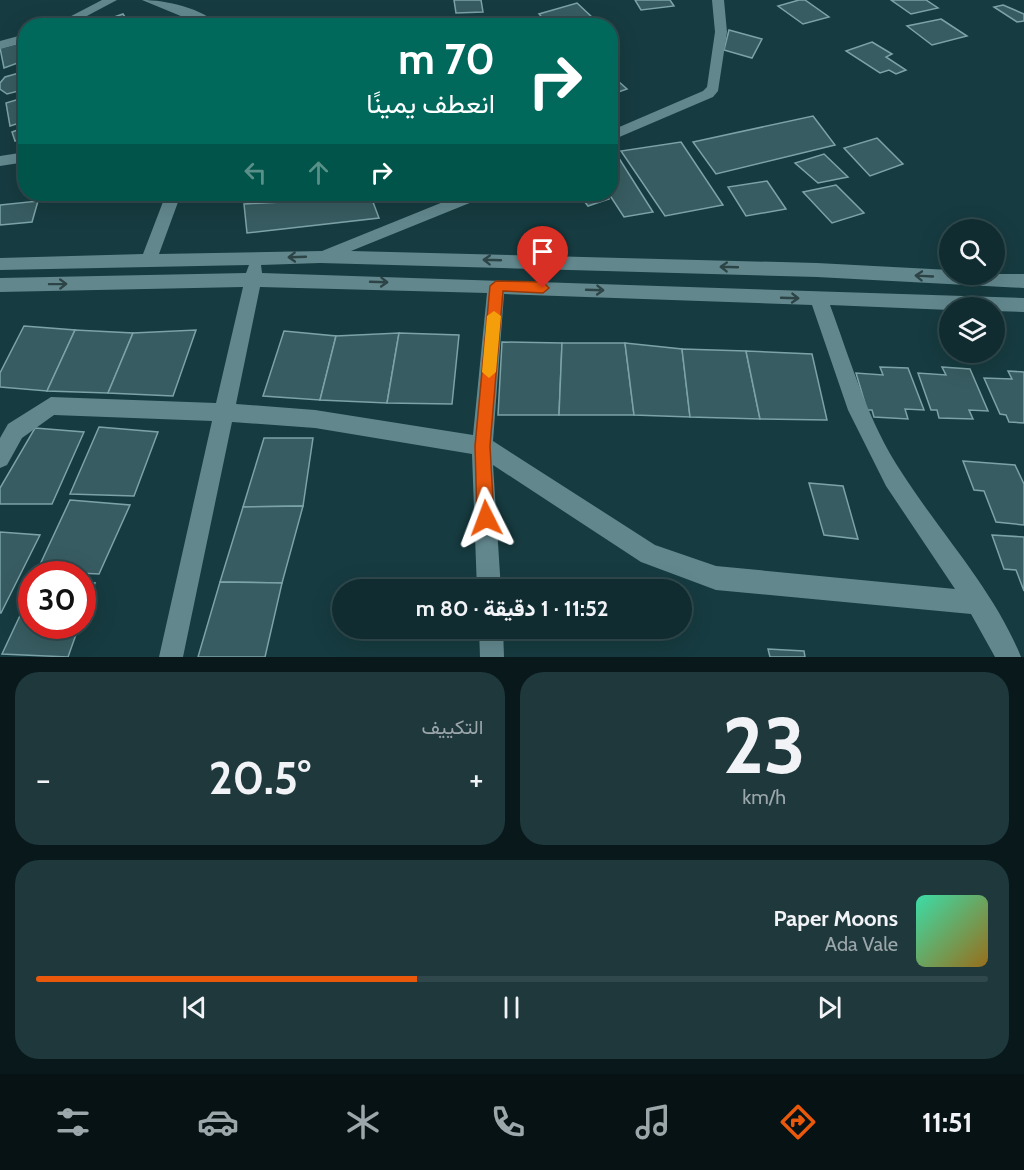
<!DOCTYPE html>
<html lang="ar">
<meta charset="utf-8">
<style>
:root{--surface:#102c30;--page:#1e383c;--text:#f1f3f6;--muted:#9ca7ab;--line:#30484c;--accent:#ea580c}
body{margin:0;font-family:Cabin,Vazirmatn,sans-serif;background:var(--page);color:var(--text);direction:rtl;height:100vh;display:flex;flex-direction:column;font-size:22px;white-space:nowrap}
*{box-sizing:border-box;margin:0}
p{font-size:20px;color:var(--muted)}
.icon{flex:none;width:33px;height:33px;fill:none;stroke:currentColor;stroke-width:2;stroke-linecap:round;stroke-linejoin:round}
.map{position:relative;height:657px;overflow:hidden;direction:ltr}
.drawer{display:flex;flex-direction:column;gap:15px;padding:15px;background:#09181a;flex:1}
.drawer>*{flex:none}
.top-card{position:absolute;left:18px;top:18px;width:600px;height:183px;border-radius:24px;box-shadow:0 6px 24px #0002,0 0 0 2px var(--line);direction:rtl;background:#00695c;color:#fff;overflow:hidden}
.fabs{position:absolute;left:939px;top:219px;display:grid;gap:12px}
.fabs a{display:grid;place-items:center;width:66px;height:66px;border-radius:50%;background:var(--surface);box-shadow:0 6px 24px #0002,0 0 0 2px var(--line);font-size:30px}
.speed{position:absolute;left:18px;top:561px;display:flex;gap:12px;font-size:30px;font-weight:700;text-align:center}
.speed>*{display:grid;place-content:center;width:78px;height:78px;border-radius:50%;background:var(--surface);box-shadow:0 6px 24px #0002,0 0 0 2px var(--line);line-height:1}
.speed .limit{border:9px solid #d22;background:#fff;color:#111}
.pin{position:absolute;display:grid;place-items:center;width:51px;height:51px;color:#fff;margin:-62px -26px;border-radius:50% 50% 50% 0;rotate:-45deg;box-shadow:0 0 6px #0007}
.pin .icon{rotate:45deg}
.me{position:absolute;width:66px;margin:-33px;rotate:357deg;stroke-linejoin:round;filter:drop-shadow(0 0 4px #0008)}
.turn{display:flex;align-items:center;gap:21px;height:126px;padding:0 24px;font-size:27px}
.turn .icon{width:78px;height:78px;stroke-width:2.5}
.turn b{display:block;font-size:42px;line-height:51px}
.lanes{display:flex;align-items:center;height:57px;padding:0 24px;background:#0003;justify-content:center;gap:30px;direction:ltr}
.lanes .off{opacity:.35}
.big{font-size:45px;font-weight:800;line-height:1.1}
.drawer .card{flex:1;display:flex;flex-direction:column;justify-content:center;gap:9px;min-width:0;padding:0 21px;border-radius:24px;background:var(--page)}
.drawer .dial{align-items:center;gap:0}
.dial b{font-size:78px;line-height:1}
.song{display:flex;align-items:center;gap:18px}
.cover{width:72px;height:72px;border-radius:9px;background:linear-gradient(135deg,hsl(160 70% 55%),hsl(40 70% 35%))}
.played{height:6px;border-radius:3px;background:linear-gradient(90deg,var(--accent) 40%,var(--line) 40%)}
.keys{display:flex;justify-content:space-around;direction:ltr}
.heat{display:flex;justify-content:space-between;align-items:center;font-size:33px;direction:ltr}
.drawer .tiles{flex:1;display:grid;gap:15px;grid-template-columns:1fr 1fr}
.card:last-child{grid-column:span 2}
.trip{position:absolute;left:332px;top:579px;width:360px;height:60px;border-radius:30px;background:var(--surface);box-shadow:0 6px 24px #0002,0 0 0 2px var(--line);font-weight:800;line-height:60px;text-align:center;direction:rtl}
.menu{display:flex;height:96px;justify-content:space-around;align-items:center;background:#061213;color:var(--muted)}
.menu .icon{width:42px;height:42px}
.menu .current{color:var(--accent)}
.menu b{font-size:27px;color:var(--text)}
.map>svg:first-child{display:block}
.building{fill:#375c61;stroke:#7ca3a8;stroke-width:1.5}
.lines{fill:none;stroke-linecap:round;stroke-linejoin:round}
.minor{fill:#62888e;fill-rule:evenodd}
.oneway{stroke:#2d4447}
.route{fill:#ea580c;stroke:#983908;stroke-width:1.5}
.slow{fill:#f59e0b}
</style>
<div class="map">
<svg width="1024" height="657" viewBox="0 0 1024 657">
<rect width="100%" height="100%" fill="#163b40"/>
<!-- building -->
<g class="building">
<path d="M454,0H481L483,12L456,13Z"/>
<path d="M635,0H670L674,6L641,10Z"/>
<path d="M799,0H805L829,17L803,24L778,6Z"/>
<path d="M891,0H926L938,8L911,14Z"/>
<path d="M577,3L595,20L574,26H550L539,14Z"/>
<path d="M1003,5L1024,14V21L1017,22L994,7Z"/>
<path d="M123,14L131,26L94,24Z"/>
<path d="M941,19L967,36L932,45L907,26Z"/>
<path d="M729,30L762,39L752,58L724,50Z"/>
<path d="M26,41V60L4,68L0,48Z"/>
<path d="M872,42L892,54L886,57L906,70L896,74L889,70L880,73L846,51Z"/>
<path d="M26,71V89L7,94L0,89V83L5,77Z"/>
<path d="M610,74L627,89L610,95Z"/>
<path d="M26,97V121L10,126L6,103Z"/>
<path d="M813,116L835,145L716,174L693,142Z"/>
<path d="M26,127V137L15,141L12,132Z"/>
<path d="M877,138L903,164L870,176L844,148Z"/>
<path d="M681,142L723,205L665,216L621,151Z"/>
<path d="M615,152L653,212L624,217L609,194L610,153Z"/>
<path d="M824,154L848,177L818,183L795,163Z"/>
<path d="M767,181L786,209L746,216L728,187Z"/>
<path d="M836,185L864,213L832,223L803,192Z"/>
<path d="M299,194H370L379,218L247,233L244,204L300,201Z"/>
<path d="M591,194H605L609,199L588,206L581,197Z"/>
<path d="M38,201L32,222L0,225V205Z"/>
<path d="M24,326L75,330L47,391L0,387V373Z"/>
<path d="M75,330L133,333L108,393L47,391Z"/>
<path d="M196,330L173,396L108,393L133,333Z"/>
<path d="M284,331L336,336L320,400L263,396Z"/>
<path d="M399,333L387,403L320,400L336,336Z"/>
<path d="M399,333L459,335L452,404L387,403Z"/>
<path d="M502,342L562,343L559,415H498Z"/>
<path d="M562,343H625L634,415H559Z"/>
<path d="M625,343L682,349L690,417L634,415Z"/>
<path d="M682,349L746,351L760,419L690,417Z"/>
<path d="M746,351L812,354L827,420L760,419Z"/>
<path d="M880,367L908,368L924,410L905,409L908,419L874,417L872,410H867L856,373L883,375Z"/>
<path d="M942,367L970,369L988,411L969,410L973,419L939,418L937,410H931L918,373L946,375Z"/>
<path d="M1008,371L1024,372V423L1009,422L1006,415L1000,414L984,378L1012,379Z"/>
<path d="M99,427L158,432L134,496L70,494Z"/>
<path d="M35,428L84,432L52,504H0V488Z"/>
<path d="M264,438H313L303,506L243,507Z"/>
<path d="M963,461L1015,465L1024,484V525L996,522L984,491L974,490Z"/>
<path d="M809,483L843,486L858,539L824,535Z"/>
<path d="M70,500L130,505L99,574L37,571Z"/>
<path d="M303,506L282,583L220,582L243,507Z"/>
<path d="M0,532L40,535L1,613H0Z"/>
<path d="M992,535L1024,537V591L1016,570L1004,569Z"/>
<path d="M82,582L95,583L82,617Z"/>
<path d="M220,582L282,583L265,657H198Z"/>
<path d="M32,590V626H79L68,657L2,654Z"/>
<path d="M768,649L804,651L805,657H770Z"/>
</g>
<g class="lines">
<!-- minor -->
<g class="minor">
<path d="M102,0H117L68,26H52Z"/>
<path d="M142,0C166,0 202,8 220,26H205Z"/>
<path d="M712,0H724L727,32L718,91L713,97L610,141V131L703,91L707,87L715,32Z"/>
<path d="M26,34V41L0,49V41Z"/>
<path d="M26,152V162L0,166V156Z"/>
<path d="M166,194H181L159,254L322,251L463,194H484L482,198L351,251L817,263L950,270V274H1024V288L817,277L320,263L261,265L262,273L1024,298V312L994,311V308L950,310L830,305C851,362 868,422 902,473C941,534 994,590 1021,657H995L971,614L716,590L641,562L493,465L501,590H477L472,454L315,428L232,422L183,657H159L212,421L54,415L22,438L7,465L0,468V438L8,424L51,397L216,403L243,287L0,292V278L246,273L249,265L0,270V258L143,254ZM260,287L487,293L473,435L315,410L236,404ZM504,294L812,305L848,410L886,486L955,589L716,566L655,545L493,441Z"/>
<path d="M479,628H503L504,657H480Z"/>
</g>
</g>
<!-- one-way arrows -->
<defs><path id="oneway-shaft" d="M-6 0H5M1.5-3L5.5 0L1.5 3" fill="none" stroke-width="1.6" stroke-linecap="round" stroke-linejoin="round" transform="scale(1.5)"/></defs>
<g class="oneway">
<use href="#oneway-shaft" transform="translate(297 257) rotate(178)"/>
<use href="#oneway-shaft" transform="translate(492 260) rotate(-178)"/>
<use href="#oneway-shaft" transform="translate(729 267) rotate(-178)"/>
<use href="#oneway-shaft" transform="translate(924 276) rotate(-177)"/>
<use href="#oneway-shaft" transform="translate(379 282) rotate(2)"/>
<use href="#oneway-shaft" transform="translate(58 284) rotate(-1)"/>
<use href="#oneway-shaft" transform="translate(595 290) rotate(2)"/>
<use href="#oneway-shaft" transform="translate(790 298) rotate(2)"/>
</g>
<!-- route -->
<path class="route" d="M496,281L543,282L549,288L543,293L503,291L490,446L494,518L492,524L486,526L480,524L477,518L475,446L490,286Z"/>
<!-- slow -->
<path class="slow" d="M494,311L501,316L496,372L489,378L482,372L487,316Z"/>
</svg>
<div class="fabs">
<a><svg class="icon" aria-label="search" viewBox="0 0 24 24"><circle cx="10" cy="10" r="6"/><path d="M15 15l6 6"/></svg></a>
<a><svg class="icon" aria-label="layers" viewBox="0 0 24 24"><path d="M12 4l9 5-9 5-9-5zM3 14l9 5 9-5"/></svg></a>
</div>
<div class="speed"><div class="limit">30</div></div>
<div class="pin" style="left:543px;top:288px;background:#d93025"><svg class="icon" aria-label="arrive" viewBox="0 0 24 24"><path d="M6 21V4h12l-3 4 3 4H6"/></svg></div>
<svg class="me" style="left:486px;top:518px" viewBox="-20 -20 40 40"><path d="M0-17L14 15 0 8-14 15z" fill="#ea580c" stroke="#fff" stroke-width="4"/></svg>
<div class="trip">11:52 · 1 دقيقة · 80 m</div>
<div class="top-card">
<div class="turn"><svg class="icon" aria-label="right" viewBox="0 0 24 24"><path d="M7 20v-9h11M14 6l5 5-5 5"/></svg><div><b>70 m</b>انعطف يمينًا</div></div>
<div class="lanes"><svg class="icon off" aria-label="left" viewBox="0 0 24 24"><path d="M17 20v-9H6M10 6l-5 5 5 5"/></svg><svg class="icon off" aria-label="ahead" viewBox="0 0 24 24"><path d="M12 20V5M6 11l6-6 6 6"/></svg><svg class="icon" aria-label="right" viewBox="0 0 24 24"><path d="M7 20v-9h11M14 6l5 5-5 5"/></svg></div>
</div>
</div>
<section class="drawer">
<div class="tiles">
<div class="card dial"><b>23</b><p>km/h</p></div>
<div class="card"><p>التكييف</p>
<div class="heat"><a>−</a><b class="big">20.5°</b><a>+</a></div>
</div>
<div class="card">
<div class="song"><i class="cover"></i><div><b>Paper Moons</b><p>Ada Vale</p></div></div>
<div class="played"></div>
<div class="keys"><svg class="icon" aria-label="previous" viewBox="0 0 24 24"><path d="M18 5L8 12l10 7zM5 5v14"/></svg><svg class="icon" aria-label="pause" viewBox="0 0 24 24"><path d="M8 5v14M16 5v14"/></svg><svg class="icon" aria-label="next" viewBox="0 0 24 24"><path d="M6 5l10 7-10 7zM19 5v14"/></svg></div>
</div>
</div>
</section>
<nav class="menu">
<b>11:51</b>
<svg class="icon current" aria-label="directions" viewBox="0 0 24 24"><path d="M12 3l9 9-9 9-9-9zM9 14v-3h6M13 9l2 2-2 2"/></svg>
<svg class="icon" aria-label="music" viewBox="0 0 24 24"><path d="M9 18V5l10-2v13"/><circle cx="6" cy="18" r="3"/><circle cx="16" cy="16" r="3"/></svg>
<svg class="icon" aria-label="phone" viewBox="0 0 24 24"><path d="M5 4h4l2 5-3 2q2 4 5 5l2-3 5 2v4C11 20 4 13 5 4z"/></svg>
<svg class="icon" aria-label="climate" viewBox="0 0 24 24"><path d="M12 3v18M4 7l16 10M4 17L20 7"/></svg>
<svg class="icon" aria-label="car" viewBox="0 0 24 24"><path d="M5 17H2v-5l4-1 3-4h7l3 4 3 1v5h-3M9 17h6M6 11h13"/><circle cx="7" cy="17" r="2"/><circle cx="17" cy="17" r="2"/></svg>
<svg class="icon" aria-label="filters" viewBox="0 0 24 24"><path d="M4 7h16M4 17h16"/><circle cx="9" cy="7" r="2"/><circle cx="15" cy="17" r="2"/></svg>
</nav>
